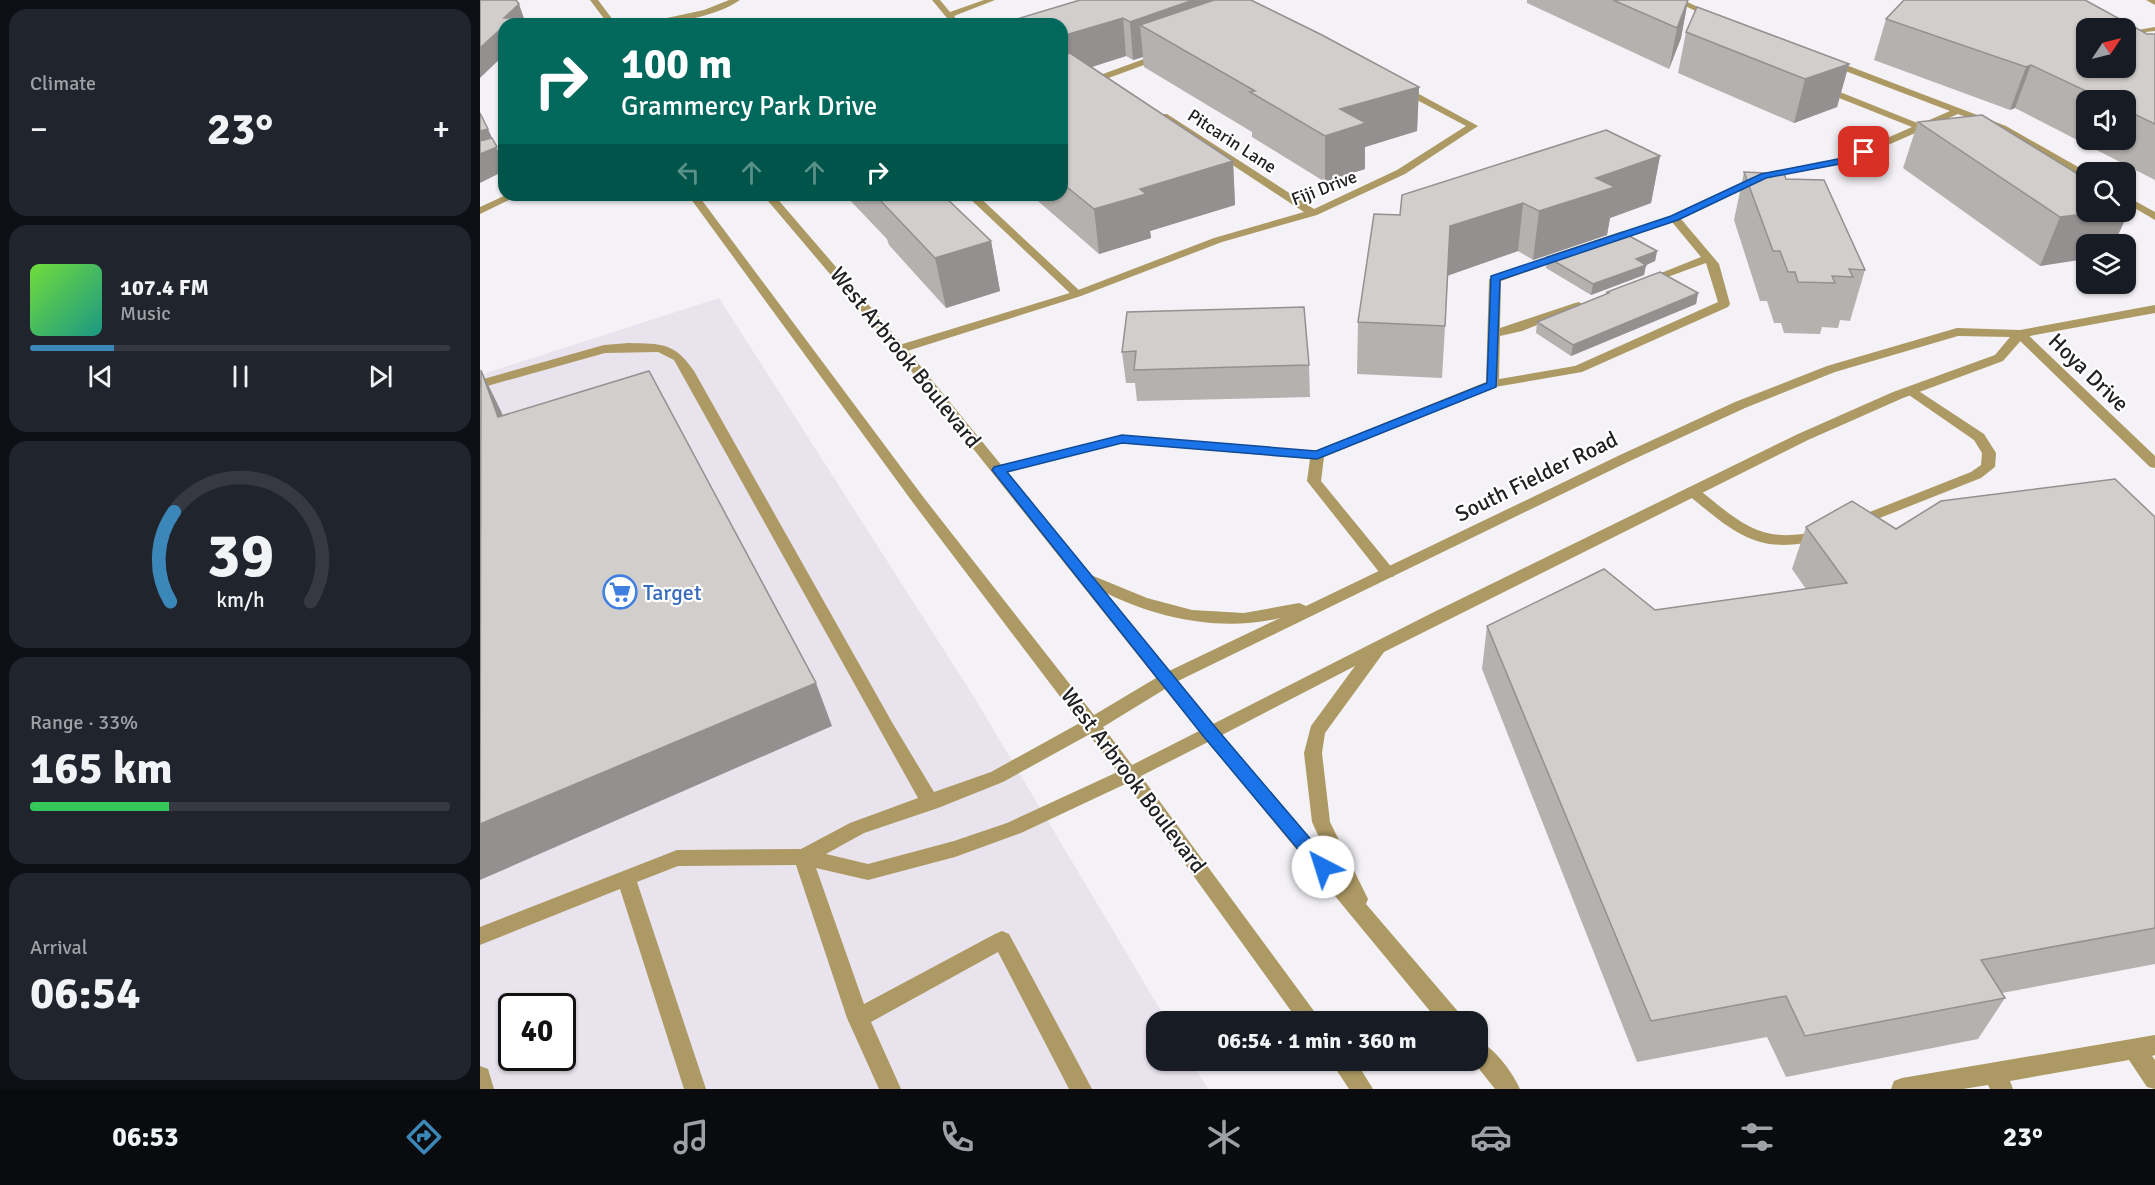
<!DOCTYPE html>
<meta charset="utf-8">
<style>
:root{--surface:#171b24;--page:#20242c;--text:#f1f3f6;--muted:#9ea1a6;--line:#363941;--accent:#3c87ba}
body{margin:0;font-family:Signika,sans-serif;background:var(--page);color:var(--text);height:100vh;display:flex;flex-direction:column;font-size:22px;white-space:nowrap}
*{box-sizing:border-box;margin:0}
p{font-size:20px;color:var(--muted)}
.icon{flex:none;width:33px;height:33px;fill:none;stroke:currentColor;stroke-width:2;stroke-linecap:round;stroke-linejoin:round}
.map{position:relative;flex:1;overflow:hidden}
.details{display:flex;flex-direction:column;gap:9px;padding:9px;background:#0d0f14;width:480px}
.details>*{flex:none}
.hud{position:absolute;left:18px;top:18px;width:570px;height:183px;border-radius:18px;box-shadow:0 2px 4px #0004;background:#00695c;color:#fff;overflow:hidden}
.needle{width:39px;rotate:55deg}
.controls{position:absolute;left:1596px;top:18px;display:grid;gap:12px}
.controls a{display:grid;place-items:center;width:60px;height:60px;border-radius:12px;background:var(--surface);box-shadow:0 2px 4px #0004;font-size:30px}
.speed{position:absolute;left:18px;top:993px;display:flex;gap:12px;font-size:30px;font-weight:700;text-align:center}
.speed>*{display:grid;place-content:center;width:78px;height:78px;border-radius:50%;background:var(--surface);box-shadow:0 2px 4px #0004;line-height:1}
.speed .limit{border:3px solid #111;border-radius:9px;background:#fff;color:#111}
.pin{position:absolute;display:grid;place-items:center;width:51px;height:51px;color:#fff;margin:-26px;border-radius:12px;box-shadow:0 3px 9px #0006}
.me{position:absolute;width:66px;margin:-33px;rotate:320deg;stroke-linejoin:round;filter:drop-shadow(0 0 4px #0008)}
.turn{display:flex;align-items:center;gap:21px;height:126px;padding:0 24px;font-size:27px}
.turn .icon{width:78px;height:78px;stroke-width:2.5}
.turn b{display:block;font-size:42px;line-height:51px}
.lanes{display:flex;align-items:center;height:57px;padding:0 24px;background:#0003;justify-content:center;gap:30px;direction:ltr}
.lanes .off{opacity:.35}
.big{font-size:45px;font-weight:700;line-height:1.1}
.details .tile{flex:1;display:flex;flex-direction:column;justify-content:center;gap:9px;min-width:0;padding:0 21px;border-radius:18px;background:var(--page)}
.details .dial{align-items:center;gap:0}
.dial svg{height:156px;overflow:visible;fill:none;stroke:var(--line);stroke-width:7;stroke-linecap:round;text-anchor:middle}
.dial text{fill:var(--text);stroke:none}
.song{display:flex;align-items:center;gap:18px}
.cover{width:72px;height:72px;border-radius:9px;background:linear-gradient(135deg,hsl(100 70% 55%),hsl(170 70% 35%))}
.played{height:6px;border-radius:3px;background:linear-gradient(90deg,var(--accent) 20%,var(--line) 20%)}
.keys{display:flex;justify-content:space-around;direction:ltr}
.heat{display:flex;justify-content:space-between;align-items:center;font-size:33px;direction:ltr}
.charge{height:9px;border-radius:4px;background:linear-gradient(90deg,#34c759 33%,var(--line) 0)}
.trip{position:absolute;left:666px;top:1011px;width:342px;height:60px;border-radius:18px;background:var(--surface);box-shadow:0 2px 4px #0004;font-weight:700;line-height:60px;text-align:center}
.menu{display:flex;height:96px;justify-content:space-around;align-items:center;background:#090b0e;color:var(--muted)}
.menu .icon{width:42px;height:42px}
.menu .selected{color:var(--accent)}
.menu b{font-size:27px;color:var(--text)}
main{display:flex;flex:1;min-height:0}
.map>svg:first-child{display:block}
.built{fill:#e9e3ed;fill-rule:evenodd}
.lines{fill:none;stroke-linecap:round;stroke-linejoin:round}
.service{fill:#ad9963;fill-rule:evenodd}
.minor{fill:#ad9963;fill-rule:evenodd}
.tertiary{fill:#ad9963;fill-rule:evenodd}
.wall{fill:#b5b1af;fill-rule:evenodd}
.shaded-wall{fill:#93908f}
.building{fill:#d2cecc;stroke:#93908f;stroke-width:1.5;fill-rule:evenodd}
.route{fill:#1a73e8;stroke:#114b97;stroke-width:1.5}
.labels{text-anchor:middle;stroke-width:4.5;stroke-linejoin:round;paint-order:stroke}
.far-street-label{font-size:18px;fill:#212022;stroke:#fff}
.street-label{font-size:22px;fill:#212022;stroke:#fff}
.shop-label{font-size:22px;fill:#366cbe;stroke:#fff;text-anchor:start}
</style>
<main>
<section class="details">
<div class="tile"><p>Climate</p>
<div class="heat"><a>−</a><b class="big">23°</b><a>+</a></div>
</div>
<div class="tile">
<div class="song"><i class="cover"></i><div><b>107.4 FM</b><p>Music</p></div></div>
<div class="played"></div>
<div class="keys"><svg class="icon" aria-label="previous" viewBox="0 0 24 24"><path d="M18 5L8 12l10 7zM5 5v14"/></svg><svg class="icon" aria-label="pause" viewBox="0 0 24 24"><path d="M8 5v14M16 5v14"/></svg><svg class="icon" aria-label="next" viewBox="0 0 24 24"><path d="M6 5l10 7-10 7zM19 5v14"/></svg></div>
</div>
<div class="tile dial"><svg viewBox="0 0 100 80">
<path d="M14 69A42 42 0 1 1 86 69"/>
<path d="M14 69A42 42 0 0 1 16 23" stroke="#3c87ba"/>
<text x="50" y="56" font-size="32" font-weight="700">39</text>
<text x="50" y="72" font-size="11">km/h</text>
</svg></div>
<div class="tile"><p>Range · 33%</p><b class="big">165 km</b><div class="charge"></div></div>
<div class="tile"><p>Arrival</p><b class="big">06:54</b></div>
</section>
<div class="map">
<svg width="1675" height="1089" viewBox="0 0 1675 1089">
<rect width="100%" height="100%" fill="#f4f2f6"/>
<!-- built -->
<path class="built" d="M239,298L494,697L687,1021L676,1022V1060L711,1061L728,1089H0V375ZM32,1006H82V1058H32Z"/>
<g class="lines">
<!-- service -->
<g class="service">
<path d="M249,0H260C234,18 190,24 159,24L224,10Z"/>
<path d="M452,0H460L470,12L504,0H515L474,16L480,24H472Z"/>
<path d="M1193,0H1203L1239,17L1232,19Z"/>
<path d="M1666,0H1675V5Z"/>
<path d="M1675,27V31L1656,33L1652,31Z"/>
<path d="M683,52L687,55L686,57L582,95V89Z"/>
<path d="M1347,60H1353L1526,126L1607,172L1606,179L1520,130L1478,114L1448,127V131H1440L1369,162L1287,178L1201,219L1239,264L1250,304L1248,307L1102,372L1015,387L844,457L841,481L913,569L916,573L913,577H903L827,481L830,459L642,443L519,474L512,470L514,467L642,435L835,451L1006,382L1009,279L1086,251L1092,254L1090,256L1021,281L1020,328L1095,303L1099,302L1105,306L1042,331L1020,336L1019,379L1095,366L1238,302L1226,263L1171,283H1163L1161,281L1221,257L1192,222L1130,243L1126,244L1121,241L1190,216L1280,174L1362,158L1432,127L1339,90V86H1345L1440,124L1470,111L1347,64Z"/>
<path d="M920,87H926L998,126L925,174L837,215L742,242L601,296L424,352L420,353L414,349L416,346L593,292L734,238L824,212L681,118V114H687L834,209L917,170L986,126L920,91Z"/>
<path d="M24,152V158L0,165V159Z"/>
<path d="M1646,196L1675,212V220L1646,203Z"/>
<path d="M1540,330L1544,331L1675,456V468L1670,467L1536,337V331Z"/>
<path d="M149,343C182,344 194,342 214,371L413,724L454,792L511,772L607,719L613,717L619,719L622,724L619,729L523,782L458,808L384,833L346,854L388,864L474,841L527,823L644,769L650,767L656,769L659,774L656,779L541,833L475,857L388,880L336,868L384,1004L515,934L522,931L529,934L612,1089H589L518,952L391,1022L421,1089H399L367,1018L316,865L198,866L157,882L226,1089H204L140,889L0,945V927L197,850L321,849L370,823L438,798L194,360L178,352L125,353L0,388V380L124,345Z"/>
<path d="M1431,386L1504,434L1516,453L1515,467L1501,478L1382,525H1372L1370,522L1372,519L1491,472L1501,465L1502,453L1494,440L1426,393L1425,390Z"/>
<path d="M1212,487L1217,488C1261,523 1281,546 1341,530L1348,535L1346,538C1279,557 1257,535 1207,494L1205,491L1207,488Z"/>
<path d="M1675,1035V1055L1672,1056L1675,1060V1089L1667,1087L1649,1060L1530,1081L1533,1089H1510L1508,1085L1483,1089H1411L1414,1081L1422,1078Z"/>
<path d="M0,1066L8,1069L14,1089H0Z"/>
</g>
<!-- minor -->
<path class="minor" d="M486,195H497L601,292V296H593Z"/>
<!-- tertiary -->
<g class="tertiary">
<path d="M110,0H118L136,24H128Z"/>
<path d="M26,195H39L0,214V207Z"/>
<path d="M208,195H218L444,498L614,715L676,678L416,352L283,195H294L424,346L611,575L667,598L712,610L764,613L819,603L826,606L1140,455L1255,402L1347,366L1477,328L1540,330L1675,305V313L1544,337L1523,361L1423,398L1328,440L904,652L845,733L842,753L850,822L888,899L886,904L981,1015L983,1022H959L728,742L661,776L842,1022H819L663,806L434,504ZM1478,336L1530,337L1515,355L1413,392L1318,434L954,612L733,724L698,681L1150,461L1265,408L1355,372ZM626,593C679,619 742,632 800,618L689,671ZM875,666L831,726L824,753L832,822L851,863L742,735ZM685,689L719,731L652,765L623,727Z"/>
<path d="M998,1041C1014,1047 1033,1073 1040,1089H1015L992,1060H998Z"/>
<path d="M850,1060H875L893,1089H869Z"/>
</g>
</g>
<!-- wall -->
<g class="wall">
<path d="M600,0L939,87L937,131L885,147V169L845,182L772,137V132L664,67L663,57L653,60L646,56L611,67L753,161L755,205L670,231L671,238L619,254L551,195H582V24Z"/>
<path d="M1047,0H1208L1201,38L1189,69L1047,3Z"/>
<path d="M1406,19L1667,34H1675V180L1535,108L1530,110L1394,60ZM1606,100H1646V140H1606Z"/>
<path d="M1206,32L1369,64L1357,107L1314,123L1198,73Z"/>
<path d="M1438,122L1634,244L1560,266L1423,168Z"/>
<path d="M1180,156L1171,203L1130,218L1127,235L1053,260L1038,251L968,275L962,378L877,374L878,322L920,215Z"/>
<path d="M1264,172L1385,270L1370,321L1360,320L1358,328L1342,327L1340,334L1304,333L1301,323H1294L1287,301H1280L1254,220Z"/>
<path d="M365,195H463L511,241L520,291L466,308L409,245L407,239Z"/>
<path d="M1177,251L1175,261L1166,265L1164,275L1111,295L1066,268L1067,257Z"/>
<path d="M1127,292L1218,293L1216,304L1091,356L1056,333L1057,322L1126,294Z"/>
<path d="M647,312L829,365L830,397L657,401L655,383H646L642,352Z"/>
<path d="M1675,517V964L1522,993L1525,998L1498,1039L1306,1077L1287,1037L1157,1062L1002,669L1007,626L1175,610L1326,589L1312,569L1326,527L1416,529Z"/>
</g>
<!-- shaded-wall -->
<g class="shaded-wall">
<path d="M713,0H744L660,25L663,57L653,60L650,22Z"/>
<path d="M1208,0L1201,38L1189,69L1197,28Z"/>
<path d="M39,4L46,24H26L24,18Z"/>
<path d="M643,18L646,56L584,76L582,87V36Z"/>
<path d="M24,26V55L0,78V48Z"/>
<path d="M1369,64L1357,107L1314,123L1325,79Z"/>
<path d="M1551,65L1535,108L1530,110L1546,67Z"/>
<path d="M939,87L937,131L885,147V169L845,182V136L860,109Z"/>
<path d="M8,129L24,164V171L0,183V131Z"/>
<path d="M1180,156L1171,203L1130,218L1127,235L1053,260L1059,211L1116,178Z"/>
<path d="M753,161L755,205L670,231L671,238L619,254L614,209L660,189Z"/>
<path d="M1043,203L1038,251L967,276L970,226Z"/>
<path d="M1651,207L1634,244H1606V259L1560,266L1580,217L1619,212H1646V208Z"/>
<path d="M511,241L520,291L466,308L455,258Z"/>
<path d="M1177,251L1175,261L1166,265L1164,275L1111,295L1113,284L1156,259Z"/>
<path d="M1218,293L1216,304L1091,356L1093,345Z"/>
<path d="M1,370L21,411L38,458L18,417Z"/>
<path d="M336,683L352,726L0,880V824Z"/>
</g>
<!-- building -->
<g class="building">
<path d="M0,0H36L39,4L24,18H33L26,24H24V26L0,48Z"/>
<path d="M600,0H713L650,22L643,18L582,36V24H520Z"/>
<path d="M734,0H771L842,35L939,87L860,109L886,123L845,136L770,92L775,91L660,25Z"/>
<path d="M1133,0H1208L1197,28Z"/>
<path d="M1424,0H1605L1667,34H1675V124L1646,110V100H1625L1551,65L1546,67L1406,19ZM1606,28H1646V68H1606Z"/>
<path d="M1217,7L1369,64L1325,79L1206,32Z"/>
<path d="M590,53L753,161L660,189L666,194L614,209L582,183V55Z"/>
<path d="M0,113L8,129L0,131Z"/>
<path d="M1502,115L1606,179V212H1619L1580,217L1438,122Z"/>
<path d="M1126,130L1180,156L1116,178L1135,187L1059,211L1043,203L970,226L965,326L878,322L894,214L920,215L922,195Z"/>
<path d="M12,138L17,147L0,154V141Z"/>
<path d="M1264,172L1304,174L1306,179L1344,180L1385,270L1369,269L1373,277L1352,276L1355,283L1318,282L1315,272H1308L1300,251H1293Z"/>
<path d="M400,195H463L511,241L455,258L397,197L401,196Z"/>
<path d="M1142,232L1177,251L1156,259L1166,265L1113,284L1067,257Z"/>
<path d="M1180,272L1218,293L1093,345L1057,322L1129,293L1127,292Z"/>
<path d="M824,307L829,365L654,370L656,351L642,352L647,312Z"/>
<path d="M1,370L18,417L169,371L336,683L0,824Z"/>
<path d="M1635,479L1675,517V928L1501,960L1525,998L1325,1036L1306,996L1171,1021L1007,626L1124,569L1175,610L1367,583L1326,527L1372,501L1416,529L1461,501Z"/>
</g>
<!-- route -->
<path class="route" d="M1384,149L1388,152L1387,153L1365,163L1286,178L1198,220L1020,280L1016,387L837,459L642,443L527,472L736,728L850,862L852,867L850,872L843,875L837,872L724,737L512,470L514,467L642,435L836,451L1007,383L1011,276L1191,216L1281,174L1363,158Z"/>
<!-- icons -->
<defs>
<symbol id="supermarket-ring" viewBox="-11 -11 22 22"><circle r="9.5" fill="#fff" stroke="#3f7fe0" stroke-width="1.5"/><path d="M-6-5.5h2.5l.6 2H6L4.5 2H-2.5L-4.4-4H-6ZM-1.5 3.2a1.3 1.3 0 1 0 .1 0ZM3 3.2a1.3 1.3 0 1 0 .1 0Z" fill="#3f7fe0"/></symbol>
</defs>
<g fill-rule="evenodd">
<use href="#supermarket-ring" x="121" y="573" width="38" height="38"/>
</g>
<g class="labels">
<!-- far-street labels -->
<g class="far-street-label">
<text transform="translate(752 141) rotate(33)" y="6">Pitcarin Lane</text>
<text transform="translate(844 188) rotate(-21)" y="6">Fiji Drive</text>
</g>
<!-- street labels -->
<g class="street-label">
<text transform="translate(426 357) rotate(51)" y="8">West Arbrook Boulevard</text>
<text transform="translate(1609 372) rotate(44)" y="8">Hoya Drive</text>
<text transform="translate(1056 476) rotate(-26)" y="8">South Fielder Road</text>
<text transform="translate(654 780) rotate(53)" y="8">West Arbrook Boulevard</text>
</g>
<!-- shop labels -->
<g class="shop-label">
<text x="163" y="600">Target</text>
</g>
</g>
</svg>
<div class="controls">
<a><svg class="needle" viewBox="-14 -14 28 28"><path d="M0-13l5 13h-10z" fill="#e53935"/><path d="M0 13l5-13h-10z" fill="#9ea1a6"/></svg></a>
<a><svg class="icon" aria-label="sound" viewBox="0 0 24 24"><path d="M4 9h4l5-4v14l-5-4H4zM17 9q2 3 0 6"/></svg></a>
<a><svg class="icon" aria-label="search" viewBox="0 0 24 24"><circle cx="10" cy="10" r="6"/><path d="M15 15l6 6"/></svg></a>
<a><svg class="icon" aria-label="layers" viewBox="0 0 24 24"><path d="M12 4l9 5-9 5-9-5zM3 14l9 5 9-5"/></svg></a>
</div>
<div class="speed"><div class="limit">40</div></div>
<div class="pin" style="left:1384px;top:152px;background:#d93025"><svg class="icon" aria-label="arrive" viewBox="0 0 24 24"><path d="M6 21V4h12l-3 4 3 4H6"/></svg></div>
<svg class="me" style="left:843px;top:867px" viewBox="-20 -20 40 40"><circle r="19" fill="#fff"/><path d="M0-13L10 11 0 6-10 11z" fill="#1a73e8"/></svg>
<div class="trip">06:54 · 1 min · 360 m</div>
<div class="hud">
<div class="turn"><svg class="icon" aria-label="right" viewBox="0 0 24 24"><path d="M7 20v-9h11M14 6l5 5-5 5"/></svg><div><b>100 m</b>Grammercy Park Drive</div></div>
<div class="lanes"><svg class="icon off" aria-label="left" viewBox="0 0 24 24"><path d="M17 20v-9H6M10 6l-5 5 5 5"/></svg><svg class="icon off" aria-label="ahead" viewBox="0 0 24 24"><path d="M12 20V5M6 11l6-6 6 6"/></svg><svg class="icon off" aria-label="ahead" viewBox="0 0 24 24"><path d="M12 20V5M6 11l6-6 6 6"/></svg><svg class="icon" aria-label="right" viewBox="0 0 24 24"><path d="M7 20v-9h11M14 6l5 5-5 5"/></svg></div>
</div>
</div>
</main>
<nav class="menu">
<b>06:53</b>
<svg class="icon selected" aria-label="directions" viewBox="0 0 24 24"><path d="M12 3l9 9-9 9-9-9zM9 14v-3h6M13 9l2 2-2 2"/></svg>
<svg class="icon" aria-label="music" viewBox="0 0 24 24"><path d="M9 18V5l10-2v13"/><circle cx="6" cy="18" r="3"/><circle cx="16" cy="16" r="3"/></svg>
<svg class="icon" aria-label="phone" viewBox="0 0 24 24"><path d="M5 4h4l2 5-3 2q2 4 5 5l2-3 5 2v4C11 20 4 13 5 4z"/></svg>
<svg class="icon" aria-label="climate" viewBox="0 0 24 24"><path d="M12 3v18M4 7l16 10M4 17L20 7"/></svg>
<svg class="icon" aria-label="car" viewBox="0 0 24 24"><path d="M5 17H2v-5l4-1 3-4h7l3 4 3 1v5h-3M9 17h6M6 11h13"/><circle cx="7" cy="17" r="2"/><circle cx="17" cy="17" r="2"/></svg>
<svg class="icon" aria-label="filters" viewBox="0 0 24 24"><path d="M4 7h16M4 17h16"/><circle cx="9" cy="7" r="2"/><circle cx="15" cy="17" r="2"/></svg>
<b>23°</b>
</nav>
